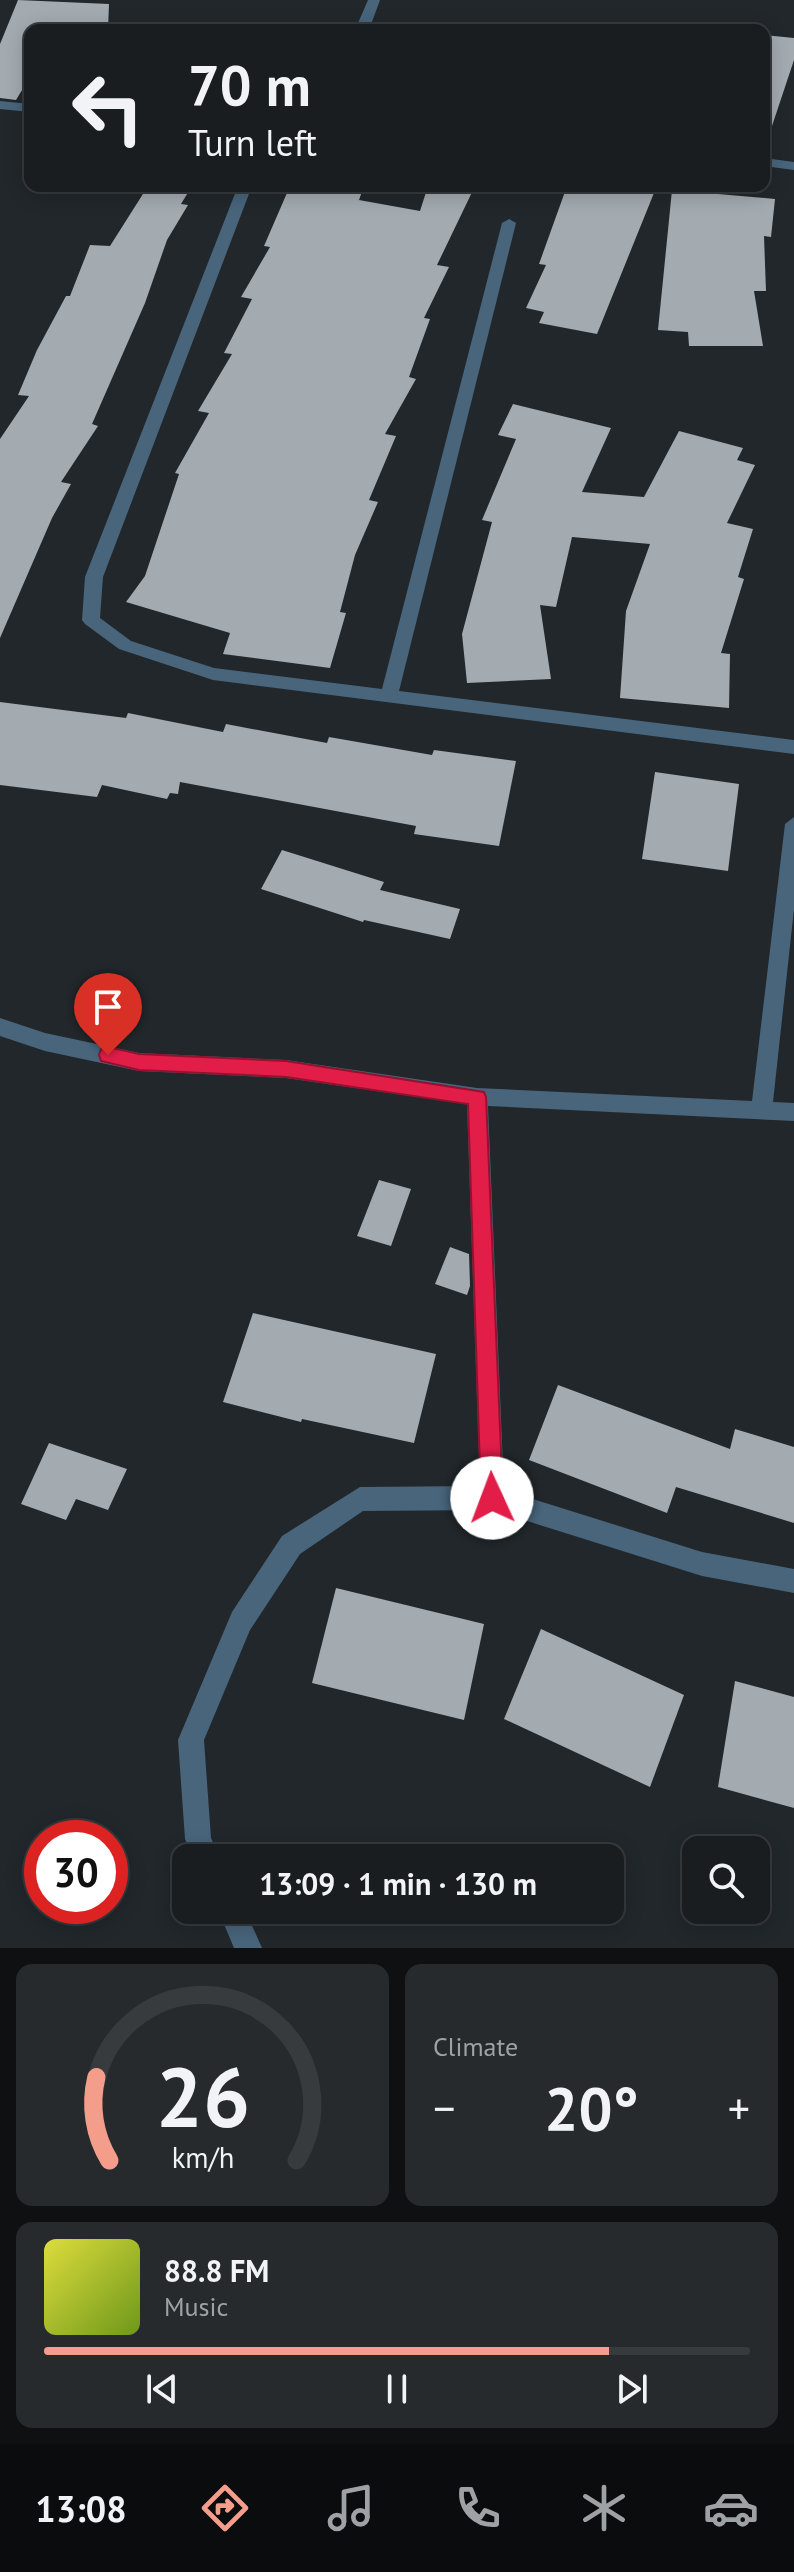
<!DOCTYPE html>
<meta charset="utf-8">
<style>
:root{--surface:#191d20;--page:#262a2d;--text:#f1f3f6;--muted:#9fa2a5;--line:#373b3e;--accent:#f49d8b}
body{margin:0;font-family:"PT Sans",sans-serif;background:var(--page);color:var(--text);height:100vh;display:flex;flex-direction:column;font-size:30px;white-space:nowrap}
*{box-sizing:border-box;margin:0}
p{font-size:26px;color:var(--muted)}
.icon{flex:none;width:44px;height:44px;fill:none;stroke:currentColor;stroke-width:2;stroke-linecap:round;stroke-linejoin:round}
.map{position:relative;height:1948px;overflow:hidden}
.sheet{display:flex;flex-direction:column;gap:16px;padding:16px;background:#0e1012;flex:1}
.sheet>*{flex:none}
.guide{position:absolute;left:24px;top:24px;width:746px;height:168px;border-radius:16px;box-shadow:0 4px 20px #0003,0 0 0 2px var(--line);background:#191d20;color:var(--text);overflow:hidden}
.buttons{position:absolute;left:682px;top:1836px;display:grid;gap:16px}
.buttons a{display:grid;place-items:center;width:88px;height:88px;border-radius:16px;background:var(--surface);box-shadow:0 4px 20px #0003,0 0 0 2px var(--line);font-size:40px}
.speed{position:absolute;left:24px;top:1820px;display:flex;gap:16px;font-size:40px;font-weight:700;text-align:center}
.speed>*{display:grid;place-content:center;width:104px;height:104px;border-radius:50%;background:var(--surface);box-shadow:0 4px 20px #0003,0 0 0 2px var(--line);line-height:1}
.speed .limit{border:12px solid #d22;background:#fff;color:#111}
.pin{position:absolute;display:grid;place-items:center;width:68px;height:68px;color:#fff;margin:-82px -34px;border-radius:50% 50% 50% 0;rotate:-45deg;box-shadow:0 0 8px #0007}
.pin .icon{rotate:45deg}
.me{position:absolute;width:88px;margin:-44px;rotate:358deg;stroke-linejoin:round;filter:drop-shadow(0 0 6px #0008)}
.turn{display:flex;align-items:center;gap:28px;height:168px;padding:0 32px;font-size:36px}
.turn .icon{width:104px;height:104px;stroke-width:2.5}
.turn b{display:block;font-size:56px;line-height:68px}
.big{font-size:60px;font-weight:600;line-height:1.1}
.sheet .card{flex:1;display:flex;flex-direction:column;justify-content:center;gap:12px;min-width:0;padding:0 28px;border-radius:16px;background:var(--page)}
.sheet .dial{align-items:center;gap:0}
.dial svg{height:208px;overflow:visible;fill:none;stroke:var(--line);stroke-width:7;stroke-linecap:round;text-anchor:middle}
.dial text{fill:var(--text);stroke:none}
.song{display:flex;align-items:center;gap:24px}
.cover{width:96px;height:96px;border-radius:12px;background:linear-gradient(135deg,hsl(60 70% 55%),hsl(80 70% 35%))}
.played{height:8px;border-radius:4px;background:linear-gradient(90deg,var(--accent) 80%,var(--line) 80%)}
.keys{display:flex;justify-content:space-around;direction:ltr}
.heat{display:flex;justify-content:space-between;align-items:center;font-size:44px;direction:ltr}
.sheet .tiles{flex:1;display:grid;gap:16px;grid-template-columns:1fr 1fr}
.card:last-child{grid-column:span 2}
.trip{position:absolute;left:172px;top:1844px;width:452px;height:80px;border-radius:16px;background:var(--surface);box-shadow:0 4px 20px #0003,0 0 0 2px var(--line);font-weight:600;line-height:80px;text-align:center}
.menu{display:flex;height:128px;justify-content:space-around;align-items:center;background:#0a0c0d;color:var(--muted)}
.menu .icon{width:56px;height:56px}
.menu .selected{color:var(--accent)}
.menu b{font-size:36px;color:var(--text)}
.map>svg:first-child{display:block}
.building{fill:#a3aab0}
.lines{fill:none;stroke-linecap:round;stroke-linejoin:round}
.minor{fill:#48657c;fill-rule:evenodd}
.route{fill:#e11d48;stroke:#92132f;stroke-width:2}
</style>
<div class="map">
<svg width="794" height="1948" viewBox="0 0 794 1948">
<rect width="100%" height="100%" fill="#21272b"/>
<!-- building -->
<g class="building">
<path d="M18,0L109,4L108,30H30V77L16,100L0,98V44Z"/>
<path d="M764,35L794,38V60L770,132L764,131Z"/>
<path d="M148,186H192L181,204L188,205L167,240L145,303L92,424L98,426L61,482L71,484L52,518L0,638V439L29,396L18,395L37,350L66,296H70L90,245L110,246Z"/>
<path d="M290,186H364L359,200L420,211L428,186H475L437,265L449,267L424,318L430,319L409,377L416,379L385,434L396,436L369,500L378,502L355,555L340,612L346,613L330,668L223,654L230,633L126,602L145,576L179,474L175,473L209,413L198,411L232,354L224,353L252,299L241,297L270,247L264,246Z"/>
<path d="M567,186L656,188L597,334L539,323L544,312L526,308L546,265L539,264Z"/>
<path d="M672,190L775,199L771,237L764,236L766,291H754L763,346H689L688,332L658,330Z"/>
<path d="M513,404L611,428L582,492L644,497L679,431L743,448L737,460L755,465L727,523L753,529L738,577L744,579L721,653L730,654L729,708L620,698L626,611L650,544L572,537L556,607L540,605L551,679L467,683L462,634L492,522L482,520L516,439L498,435Z"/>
<path d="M0,702L126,718L128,713L223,732L226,724L327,743L329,737L432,755L434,750L516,761L499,846L414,834L416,826L180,782L178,794L170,793L167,799L102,785L97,797L0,785Z"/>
<path d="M655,772L739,784L728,871L642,859Z"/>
<path d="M282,850L384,882L380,890L460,909L450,939L364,920L363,922L261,889Z"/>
<path d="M379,1180L411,1189L391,1246L357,1236Z"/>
<path d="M450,1247L469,1254L470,1286L467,1295L435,1284Z"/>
<path d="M253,1313L436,1354L414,1443L302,1419L301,1422L223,1402Z"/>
<path d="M558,1385L730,1449L735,1429L794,1447V1523L676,1487L667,1513L529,1460Z"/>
<path d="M49,1443L127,1469L108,1510L76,1499L66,1520L21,1504Z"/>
<path d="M336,1588L484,1624L464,1720L312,1683Z"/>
<path d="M541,1629L684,1695L650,1787L504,1719Z"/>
<path d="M735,1681L794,1697V1808L718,1787Z"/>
</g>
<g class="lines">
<!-- minor -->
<g class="minor">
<path d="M368,0H380L369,30H355Z"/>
<path d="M0,101L30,104V112L0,109Z"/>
<path d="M764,158L794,162V170L764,166Z"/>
<path d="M238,186H252L103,577L100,618L131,641L214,668L382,689L502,223L509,219L516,223L399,691L794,740V754L213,680L119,649L85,624L82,620L85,577Z"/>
<path d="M794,817V909L773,1102L794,1103V1121L488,1106L504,1490L702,1552L794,1569V1593L702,1576L492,1510L363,1511L300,1554L250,1630L204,1740L211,1838L220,1858H193L185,1839L178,1740L232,1612L282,1536L360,1487L480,1486L467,1104L286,1078L139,1071L45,1051L0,1036V1018L45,1033L139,1053L286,1060L477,1088L752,1101L785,824Z"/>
<path d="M218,1910H245L262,1948H234Z"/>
</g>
</g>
<!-- route -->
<path class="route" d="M108,1047L139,1054L286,1061L484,1092L486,1097L503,1498L499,1506L492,1509L484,1506L481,1498L468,1104L286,1077L139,1070L101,1061L99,1055L101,1049Z"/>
</svg>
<div class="buttons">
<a><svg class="icon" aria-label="search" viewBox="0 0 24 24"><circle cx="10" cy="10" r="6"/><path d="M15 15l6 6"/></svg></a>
</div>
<div class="speed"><div class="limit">30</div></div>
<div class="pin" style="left:108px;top:1055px;background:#d93025"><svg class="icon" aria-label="arrive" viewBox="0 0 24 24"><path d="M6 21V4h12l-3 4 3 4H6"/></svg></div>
<svg class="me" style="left:492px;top:1498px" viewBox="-20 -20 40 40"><circle r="19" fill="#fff"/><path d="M0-13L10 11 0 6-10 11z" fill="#e11d48"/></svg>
<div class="trip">13:09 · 1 min · 130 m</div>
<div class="guide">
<div class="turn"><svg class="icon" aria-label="left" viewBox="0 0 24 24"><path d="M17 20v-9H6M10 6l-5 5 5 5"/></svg><div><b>70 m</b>Turn left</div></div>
</div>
</div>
<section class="sheet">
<div class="tiles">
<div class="card dial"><svg viewBox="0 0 100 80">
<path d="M14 69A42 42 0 1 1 86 69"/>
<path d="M14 69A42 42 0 0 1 9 37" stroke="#f49d8b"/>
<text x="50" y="56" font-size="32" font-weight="700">26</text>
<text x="50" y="72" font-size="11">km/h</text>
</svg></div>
<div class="card"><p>Climate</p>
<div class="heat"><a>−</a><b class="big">20°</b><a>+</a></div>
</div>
<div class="card">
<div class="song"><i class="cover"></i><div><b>88.8 FM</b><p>Music</p></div></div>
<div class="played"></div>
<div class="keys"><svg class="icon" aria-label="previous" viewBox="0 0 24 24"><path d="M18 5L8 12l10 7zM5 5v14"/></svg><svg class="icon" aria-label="pause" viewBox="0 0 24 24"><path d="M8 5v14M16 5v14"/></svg><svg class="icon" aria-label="next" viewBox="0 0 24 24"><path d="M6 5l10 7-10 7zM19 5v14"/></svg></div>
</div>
</div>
</section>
<nav class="menu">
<b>13:08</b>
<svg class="icon selected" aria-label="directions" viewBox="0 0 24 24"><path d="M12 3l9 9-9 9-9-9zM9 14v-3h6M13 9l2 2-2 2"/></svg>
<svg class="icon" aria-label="music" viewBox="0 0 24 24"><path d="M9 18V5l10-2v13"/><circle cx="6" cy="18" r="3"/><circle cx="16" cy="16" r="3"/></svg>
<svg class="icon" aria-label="phone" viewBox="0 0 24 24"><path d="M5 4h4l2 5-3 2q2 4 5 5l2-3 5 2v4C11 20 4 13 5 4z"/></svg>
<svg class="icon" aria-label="climate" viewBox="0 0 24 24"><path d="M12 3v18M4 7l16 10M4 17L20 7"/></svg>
<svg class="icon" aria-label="car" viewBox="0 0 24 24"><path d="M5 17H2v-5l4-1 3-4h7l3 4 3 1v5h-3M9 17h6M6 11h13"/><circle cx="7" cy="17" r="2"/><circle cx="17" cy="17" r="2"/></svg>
</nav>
